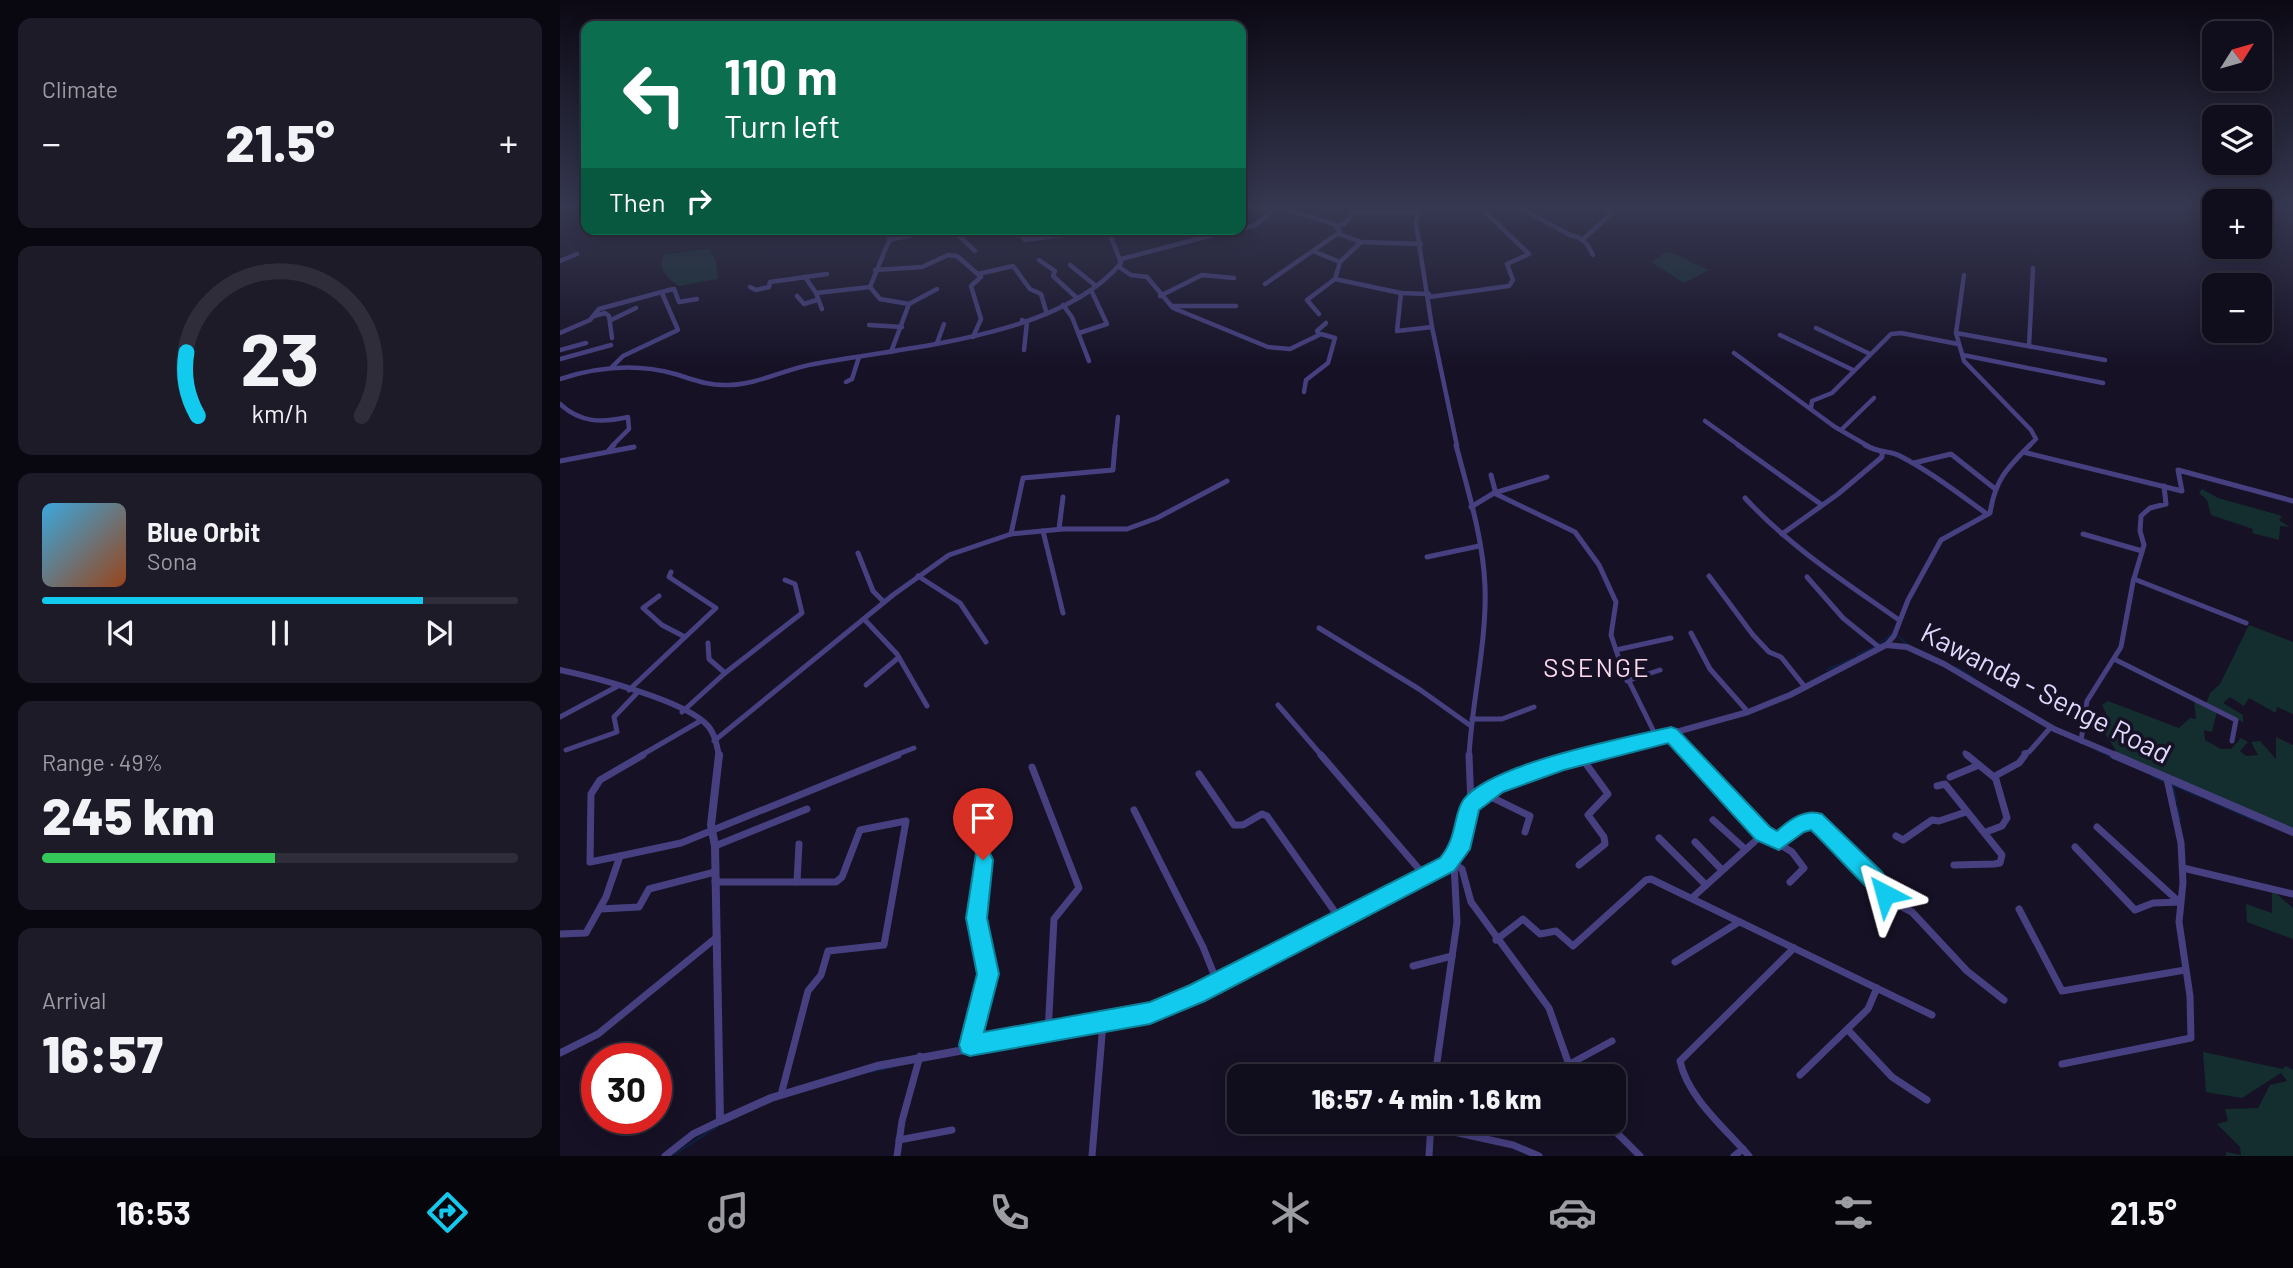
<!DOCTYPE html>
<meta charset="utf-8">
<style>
:root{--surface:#100d1c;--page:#1e1b29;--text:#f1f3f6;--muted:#9c9ca3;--line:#302d3b;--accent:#12caee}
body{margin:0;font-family:Barlow,sans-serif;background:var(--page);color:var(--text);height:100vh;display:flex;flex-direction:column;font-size:26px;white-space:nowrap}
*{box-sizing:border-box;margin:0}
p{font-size:23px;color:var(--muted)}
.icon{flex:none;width:38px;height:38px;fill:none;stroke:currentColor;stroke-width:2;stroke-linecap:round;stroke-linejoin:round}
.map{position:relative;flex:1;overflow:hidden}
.details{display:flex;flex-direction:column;gap:18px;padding:18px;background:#09070f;width:560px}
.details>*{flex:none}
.banner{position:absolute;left:21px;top:21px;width:665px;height:214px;border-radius:14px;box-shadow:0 4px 18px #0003,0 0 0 2px var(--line);background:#0b6e4f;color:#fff;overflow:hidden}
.needle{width:46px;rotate:53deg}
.tools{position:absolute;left:1642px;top:21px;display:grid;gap:14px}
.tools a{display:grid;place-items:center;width:70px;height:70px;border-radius:14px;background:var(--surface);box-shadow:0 4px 18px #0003,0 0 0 2px var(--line);font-size:35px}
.speed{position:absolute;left:21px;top:1043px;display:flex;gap:14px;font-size:35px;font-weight:700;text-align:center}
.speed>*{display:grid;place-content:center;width:91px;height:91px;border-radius:50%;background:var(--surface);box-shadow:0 4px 18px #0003,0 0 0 2px var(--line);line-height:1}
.speed .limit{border:10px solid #d22;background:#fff;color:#111}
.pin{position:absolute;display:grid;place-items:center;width:60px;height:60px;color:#fff;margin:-72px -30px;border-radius:50% 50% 50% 0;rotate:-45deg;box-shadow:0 0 7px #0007}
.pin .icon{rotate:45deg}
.me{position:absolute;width:77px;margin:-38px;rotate:321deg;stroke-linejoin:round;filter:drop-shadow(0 0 5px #0008)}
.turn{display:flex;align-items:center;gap:24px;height:147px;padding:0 28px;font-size:32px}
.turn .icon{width:91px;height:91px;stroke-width:2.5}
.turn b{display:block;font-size:49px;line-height:60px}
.then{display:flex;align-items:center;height:66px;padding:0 28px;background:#0003;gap:14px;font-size:26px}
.big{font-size:52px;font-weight:800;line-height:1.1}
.details .card{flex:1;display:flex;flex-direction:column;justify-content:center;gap:10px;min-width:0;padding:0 24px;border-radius:14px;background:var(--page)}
.details .dial{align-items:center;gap:0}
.dial svg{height:182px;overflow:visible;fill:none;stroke:var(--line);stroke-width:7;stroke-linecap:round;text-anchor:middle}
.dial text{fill:var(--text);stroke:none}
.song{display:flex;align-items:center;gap:21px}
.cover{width:84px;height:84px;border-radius:10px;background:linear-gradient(135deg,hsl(200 70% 55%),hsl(20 70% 35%))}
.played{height:7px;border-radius:4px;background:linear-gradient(90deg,var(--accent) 80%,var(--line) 80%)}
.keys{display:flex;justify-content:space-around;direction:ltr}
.heat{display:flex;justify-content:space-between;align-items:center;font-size:38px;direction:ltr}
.charge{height:10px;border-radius:5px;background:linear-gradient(90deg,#34c759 49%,var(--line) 0)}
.trip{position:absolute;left:667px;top:1064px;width:399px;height:70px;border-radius:14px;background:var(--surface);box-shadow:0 4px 18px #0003,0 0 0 2px var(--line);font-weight:800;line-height:70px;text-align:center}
.tabs{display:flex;height:112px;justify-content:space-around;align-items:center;background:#06050b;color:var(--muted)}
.tabs .icon{width:49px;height:49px}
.tabs .selected{color:var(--accent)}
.tabs b{font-size:32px;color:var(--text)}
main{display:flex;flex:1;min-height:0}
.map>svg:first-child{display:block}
.green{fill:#142e2f}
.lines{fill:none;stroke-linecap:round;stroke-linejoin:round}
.stream-far1{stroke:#0e1e41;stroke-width:2}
.stream{stroke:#0e1e41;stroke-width:2.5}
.minor-far2{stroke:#464081;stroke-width:4.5}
.minor-far1{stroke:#464081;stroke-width:5}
.minor{stroke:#464081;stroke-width:7}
.tertiary-far1{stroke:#464081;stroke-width:6}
.tertiary{stroke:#464081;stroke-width:8}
.route{fill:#12caee;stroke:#0c839b;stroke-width:2}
.labels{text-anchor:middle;stroke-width:7;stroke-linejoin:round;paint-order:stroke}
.quarter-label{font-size:26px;letter-spacing:2px;fill:#fcdaee;stroke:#161125}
.near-street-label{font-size:28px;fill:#dfd8fc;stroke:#161125}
</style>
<main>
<section class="details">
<div class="card"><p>Climate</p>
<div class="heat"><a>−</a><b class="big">21.5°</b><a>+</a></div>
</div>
<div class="card dial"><svg viewBox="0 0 100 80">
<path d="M14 69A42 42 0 1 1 86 69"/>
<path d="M14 69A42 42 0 0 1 9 41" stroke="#12caee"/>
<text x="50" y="56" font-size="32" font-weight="700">23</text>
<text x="50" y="72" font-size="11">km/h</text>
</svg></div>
<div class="card">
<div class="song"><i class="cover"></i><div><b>Blue Orbit</b><p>Sona</p></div></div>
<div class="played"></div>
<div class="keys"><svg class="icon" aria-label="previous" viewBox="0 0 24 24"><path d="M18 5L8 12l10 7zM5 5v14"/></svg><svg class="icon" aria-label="pause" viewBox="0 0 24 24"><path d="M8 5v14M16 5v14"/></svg><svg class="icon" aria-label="next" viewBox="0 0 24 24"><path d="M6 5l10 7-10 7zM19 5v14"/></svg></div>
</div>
<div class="card"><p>Range · 49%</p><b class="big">245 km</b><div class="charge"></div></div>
<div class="card"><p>Arrival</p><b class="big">16:57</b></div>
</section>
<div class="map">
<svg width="1733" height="1156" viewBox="0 0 1733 1156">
<rect width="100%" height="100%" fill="#161125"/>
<!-- green -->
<g class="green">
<path d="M149,249L156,261L158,279L119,286C108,280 95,266 105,254Z"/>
<path d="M1106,252C1122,254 1133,265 1149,270L1124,283L1091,262Z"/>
<path d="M1642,489L1658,498L1719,515L1722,517L1719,520L1730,527L1720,526L1719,540L1692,533L1693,529L1651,515L1647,500L1639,493Z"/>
<path d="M1689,625L1733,642V714L1717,707L1716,713L1689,698L1684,706L1670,697L1663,703L1683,715V722L1646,704L1650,693L1660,684Z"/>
<path d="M1634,700L1657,711L1652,732L1644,730L1645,740L1661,749H1671L1681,738L1688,742L1680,751L1686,756L1698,755L1691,742L1700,741L1716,759V737L1733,745V831L1558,754L1541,727V723L1549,719L1542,705L1548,701L1619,728L1630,718L1636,719Z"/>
<path d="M1712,890L1733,908V939L1687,922L1686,904L1712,913Z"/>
<path d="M1643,1052L1723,1069L1726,1066L1733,1070V1156H1666V1152L1681,1155L1680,1147L1657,1124L1668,1121L1665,1109L1698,1108L1710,1085L1727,1081L1721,1073L1682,1098L1646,1092Z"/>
</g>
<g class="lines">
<!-- stream-far1 -->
<g class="stream-far1">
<path d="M1337,635L1348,645"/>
<path d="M1319,644L1331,634"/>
<path d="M1297,655L1315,647"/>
<path d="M1397,667L1414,678"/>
<path d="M1267,670L1293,658"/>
<path d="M1538,751L1551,756"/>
</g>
<!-- stream -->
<g class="stream">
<path d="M1547,755L1552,757"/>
<path d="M1592,776L1603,781"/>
<path d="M1613,785L1641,797"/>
<path d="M1613,785L1616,801"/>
<path d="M1649,800L1699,822"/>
<path d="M1617,807L1620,819"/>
<path d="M310,1072L332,1067"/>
<path d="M115,1154L158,1126"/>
</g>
<!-- minor-far2 -->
<g class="minor-far2">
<path d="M858,206L856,224L872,327L897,446"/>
<path d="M903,206H916"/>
<path d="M956,206L1010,235C1024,238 1027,243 1033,255"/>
<path d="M777,226L784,224L795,212H857"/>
<path d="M392,229L415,251"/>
<path d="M681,229L696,225L717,206"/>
<path d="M215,230L231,229"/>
<path d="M439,233L457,231L465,240L545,229"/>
<path d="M779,234L801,242L861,244"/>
<path d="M329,240L379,229"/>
<path d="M1022,240L1050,215L1048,209L1039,206"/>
<path d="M753,251L780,262"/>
<path d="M561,259L676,229"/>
<path d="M479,260L495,271L493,276L517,298"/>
<path d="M0,261L17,254"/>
<path d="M510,265L536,286"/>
<path d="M559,267L571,275L587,277L613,308L708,347L730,349L761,334L775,338L768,363L746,380L744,392"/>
<path d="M315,270L362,267L388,255L397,256L421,277L411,286L421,319L413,337"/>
<path d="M418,274L453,266L470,289L481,294L486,311"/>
<path d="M775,279L841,293L869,294"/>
<path d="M705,284L780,232L774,224L718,207"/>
<path d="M190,287L196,290L209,287L210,282L246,277"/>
<path d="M256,293L245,277L267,274"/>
<path d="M841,293L837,331L872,327"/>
<path d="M237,296L244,304L257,300"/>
<path d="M600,296L642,275L674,278"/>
<path d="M869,297L949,286L953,280L947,264L969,254L919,206"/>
<path d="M349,304L377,289"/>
<path d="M503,305L512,317L529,361"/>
<path d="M611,306H676"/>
<path d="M262,309L256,293L310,287"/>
<path d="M759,314L747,300L775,279L780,262L801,242"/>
<path d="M34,316L45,313L49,316L52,338"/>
<path d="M51,320L76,308"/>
<path d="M462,320L467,322L464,350"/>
<path d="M309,325L342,327"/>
<path d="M1256,328L1310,354"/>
<path d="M0,333L30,320L39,309L109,290L114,289L119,302L137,299"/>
<path d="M519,333L547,324L531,290"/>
<path d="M1396,333L1404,275"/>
<path d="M759,334L757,331L766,323"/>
<path d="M1220,335L1293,370"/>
<path d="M377,343L384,324"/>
<path d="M1469,346L1473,268"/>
<path d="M0,350L26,343"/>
<path d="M331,352L349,304L320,299L310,287L328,243L343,229"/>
<path d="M1174,353L1275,427L1308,446"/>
<path d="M1403,355L1543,383"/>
<path d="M0,359L51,345"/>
<path d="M52,367L63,356L118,330L102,293"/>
<path d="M0,379C37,367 76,363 115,374C132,379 148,386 167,385C197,385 225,369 254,364C344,347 499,338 561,263L548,229"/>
<path d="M286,382L292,379L299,357"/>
<path d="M0,404C20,423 42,423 68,417L69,429L52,446"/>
<path d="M1251,408L1252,401L1272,393L1331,334L1341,333L1398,344"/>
<path d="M1145,421L1180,446"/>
<path d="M1281,430L1314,398"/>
<path d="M555,446L558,417"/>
<path d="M1469,446L1476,439L1471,430L1404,361L1396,333L1545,360"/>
</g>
<!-- minor-far1 -->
<g class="minor-far1">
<path d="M896,445C908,491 923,538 925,586C927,643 912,700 909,756"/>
<path d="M1178,445L1262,505"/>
<path d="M1305,445C1321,454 1329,450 1340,456C1371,472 1399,494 1427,514"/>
<path d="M49,450L54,445"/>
<path d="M1463,452L1622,491L1618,470L1733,501"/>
<path d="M0,461L74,447"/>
<path d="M1354,463L1391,454L1434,488"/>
<path d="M931,475L936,494L1015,532L1039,565L1056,602L1051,635L1061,665L1097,738"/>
<path d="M1185,498C1229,546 1285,582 1339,620"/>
<path d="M911,507L934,493L987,477"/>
<path d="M499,529L503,497"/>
<path d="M483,531L503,613"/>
<path d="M451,534L463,478L553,470L555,445"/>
<path d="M1222,534L1278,494L1322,457V453"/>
<path d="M1523,534L1582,551"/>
<path d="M298,553L313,591L324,602"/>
<path d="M867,557L919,546"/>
<path d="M358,576L400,603L426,642"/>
<path d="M1149,576L1193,635L1209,652L1221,657L1245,687"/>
<path d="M1247,577L1283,618L1320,648"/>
<path d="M1574,579L1686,623"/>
<path d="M99,596L83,608L102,625L125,637"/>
<path d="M304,619L337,654L367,706"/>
<path d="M759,628L859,689L911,726"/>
<path d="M1131,633L1150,669L1188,712"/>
<path d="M1326,645L1334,636L1348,600L1381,540L1430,513C1435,480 1447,468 1470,445"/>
<path d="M1056,650L1111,638"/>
<path d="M1554,659L1676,720L1672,741"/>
<path d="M165,673L242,613L235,584L225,580"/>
<path d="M1067,681L1100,670"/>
<path d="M306,685L338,658"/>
<path d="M69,690L156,608L109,577L111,572"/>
<path d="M718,705L762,756"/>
<path d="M122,712L165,673L149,659L148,643"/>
<path d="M0,717L58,686"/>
<path d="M912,719H942L974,707"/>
<path d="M1111,735L1131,756"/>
<path d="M154,741L333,595L389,555L451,534L503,529H567L597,518L667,481"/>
<path d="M1521,741L1527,701L1561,647L1573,582L1584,545L1580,531L1581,516L1590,508L1606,504L1604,486"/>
<path d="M6,750L57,732L54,717L77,693"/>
<path d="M1405,753L1409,756"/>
<path d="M1464,753L1469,752L1491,727"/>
<path d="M80,756L142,720"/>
<path d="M333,756L354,748"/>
<path d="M1464,756L1466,753"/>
</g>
<!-- minor -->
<g class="minor">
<path d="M761,755L865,876"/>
<path d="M909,755L911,805"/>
<path d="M1129,755L1203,834L1232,852L1244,868L1230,882"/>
<path d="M1407,755L1435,778"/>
<path d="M472,767L519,888L494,919L488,1033"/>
<path d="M639,774L674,825H683L702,814L707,816L780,919"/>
<path d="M1390,777L1419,765"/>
<path d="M1377,786L1385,784L1442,855L1440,863L1434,864L1394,865"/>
<path d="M923,793L970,816L965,832"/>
<path d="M574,810L643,947L658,984"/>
<path d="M1153,820L1185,849"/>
<path d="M1537,827L1617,900"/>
<path d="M1426,832L1442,826L1447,818L1435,776L1459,763L1465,755"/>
<path d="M1336,836L1343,840L1372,820L1379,821L1406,812"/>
<path d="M1099,838L1146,885"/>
<path d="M1219,841L1246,820L1258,823L1315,879L1330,901L1352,912L1407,971L1444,1000"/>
<path d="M1135,842L1162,870"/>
<path d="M155,846L247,809"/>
<path d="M1515,847L1575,910L1593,903L1620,902"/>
<path d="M60,856L30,862L31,794L40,780L83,755"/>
<path d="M894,864L902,869L911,902L989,1008L1013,1076"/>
<path d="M1019,865L1045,844L1044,837L1028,815L1048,794L1021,757"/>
<path d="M1623,868L1733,894"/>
<path d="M155,882H276L282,877L300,830L346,821L324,945L268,951L261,975L248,991L222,1091"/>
<path d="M237,882L239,844"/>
<path d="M1133,897L1203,834"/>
<path d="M40,909L79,907L89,889L155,872"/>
<path d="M1459,909L1502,991L1625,970"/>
<path d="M0,934L26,933L46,897L60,856L121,843L338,755"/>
<path d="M936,940L963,919L980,934L996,931L1013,946L1086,880L1091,879L1372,1015"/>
<path d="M1115,962L1179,922"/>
<path d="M853,966L892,956"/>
<path d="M1288,1030L1332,1077L1367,1100"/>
<path d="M410,1045L428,974L427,955L416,918L423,860"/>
<path d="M0,1053L38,1034L157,937"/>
<path d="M1502,1064L1631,1038L1630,996L1619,922L1623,883L1621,843L1607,779"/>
<path d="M1008,1065L1052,1041"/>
<path d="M1240,1075L1308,1009L1317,988"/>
<path d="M875,1076L897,922L894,864"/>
<path d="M1046,1122L1080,1156"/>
<path d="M871,1127L953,1145L979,1156"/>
<path d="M339,1140L392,1130"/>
<path d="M105,1156L133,1134L160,1121"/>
<path d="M337,1156L342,1121L360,1056"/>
<path d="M532,1156L543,1023"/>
<path d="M869,1156L871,1122"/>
<path d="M1174,1156L1183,1149"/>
<path d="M1189,1156C1165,1128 1128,1098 1120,1061L1234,948"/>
</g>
<!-- tertiary-far1 -->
<g class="tertiary-far1">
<path d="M0,670C33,677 127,701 148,726C155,734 157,746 159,756"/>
<path d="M1030,756L1188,712L1230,695L1326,645L1347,647L1384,664L1494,729L1558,756"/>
</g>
<!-- tertiary -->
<g class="tertiary">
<path d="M159,755L151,825L155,846L160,1121L211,1098L317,1066L535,1026L603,1009L646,990L887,865L900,849L911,805L937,785L1004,762L1038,755"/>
<path d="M1554,755L1733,832"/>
</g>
</g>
<!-- sky -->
<linearGradient id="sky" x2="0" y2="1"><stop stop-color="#0c0914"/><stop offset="0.56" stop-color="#363851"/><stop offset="1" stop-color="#363851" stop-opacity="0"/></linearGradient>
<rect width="1733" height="368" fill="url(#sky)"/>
<!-- route -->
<path class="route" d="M1111,727L1117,729L1210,827L1217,831C1229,820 1245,808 1262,814L1322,872L1335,894L1332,901L1325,904C1317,900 1264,842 1251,830L1244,832L1219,850L1196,840L1108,743L1004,770L943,792L919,810L910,849L894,871L645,1001L590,1024L410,1056L402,1053L399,1045L417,974L406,918L416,853L423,850L430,853L433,860L427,918L439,974L424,1032L590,1002L630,985L880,858C898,837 893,813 904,799C932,763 1065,738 1111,727Z"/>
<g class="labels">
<!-- quarter labels -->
<g class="quarter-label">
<text x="1037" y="677">SSENGE</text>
</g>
<!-- near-street labels -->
<g class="near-street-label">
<text transform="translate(1486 693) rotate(27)" y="10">Kawanda - Senge Road</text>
</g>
</g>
</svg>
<div class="tools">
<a><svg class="needle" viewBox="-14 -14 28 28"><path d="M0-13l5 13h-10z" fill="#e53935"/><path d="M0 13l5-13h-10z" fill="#9c9ca3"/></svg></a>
<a><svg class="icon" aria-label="layers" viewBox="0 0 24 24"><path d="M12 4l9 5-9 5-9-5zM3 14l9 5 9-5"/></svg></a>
<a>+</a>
<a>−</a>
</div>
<div class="speed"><div class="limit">30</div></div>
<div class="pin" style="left:423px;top:860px;background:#d93025"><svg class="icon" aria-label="arrive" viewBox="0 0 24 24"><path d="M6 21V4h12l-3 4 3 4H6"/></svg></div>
<svg class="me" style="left:1325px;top:894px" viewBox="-20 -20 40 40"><path d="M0-17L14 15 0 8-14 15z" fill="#12caee" stroke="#fff" stroke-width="4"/></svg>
<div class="trip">16:57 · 4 min · 1.6 km</div>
<div class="banner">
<div class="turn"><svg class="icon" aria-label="left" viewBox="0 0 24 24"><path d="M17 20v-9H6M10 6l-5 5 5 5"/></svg><div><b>110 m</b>Turn left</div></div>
<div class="then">Then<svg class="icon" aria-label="right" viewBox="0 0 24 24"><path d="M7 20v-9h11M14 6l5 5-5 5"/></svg></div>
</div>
</div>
</main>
<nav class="tabs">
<b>16:53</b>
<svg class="icon selected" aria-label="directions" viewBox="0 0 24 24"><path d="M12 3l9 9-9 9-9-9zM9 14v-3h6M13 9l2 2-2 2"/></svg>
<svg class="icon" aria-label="music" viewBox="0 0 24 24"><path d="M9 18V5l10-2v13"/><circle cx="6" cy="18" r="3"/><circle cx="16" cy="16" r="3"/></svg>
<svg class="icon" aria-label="phone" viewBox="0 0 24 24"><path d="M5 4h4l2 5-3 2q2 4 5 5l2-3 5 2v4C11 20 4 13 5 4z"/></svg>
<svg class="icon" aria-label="climate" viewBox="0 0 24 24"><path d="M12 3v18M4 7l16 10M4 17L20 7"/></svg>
<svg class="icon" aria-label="car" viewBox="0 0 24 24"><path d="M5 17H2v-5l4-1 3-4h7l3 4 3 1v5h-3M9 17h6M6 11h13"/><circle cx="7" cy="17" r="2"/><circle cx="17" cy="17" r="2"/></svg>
<svg class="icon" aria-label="filters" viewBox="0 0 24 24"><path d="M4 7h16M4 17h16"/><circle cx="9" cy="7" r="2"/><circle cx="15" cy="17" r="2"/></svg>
<b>21.5°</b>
</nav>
